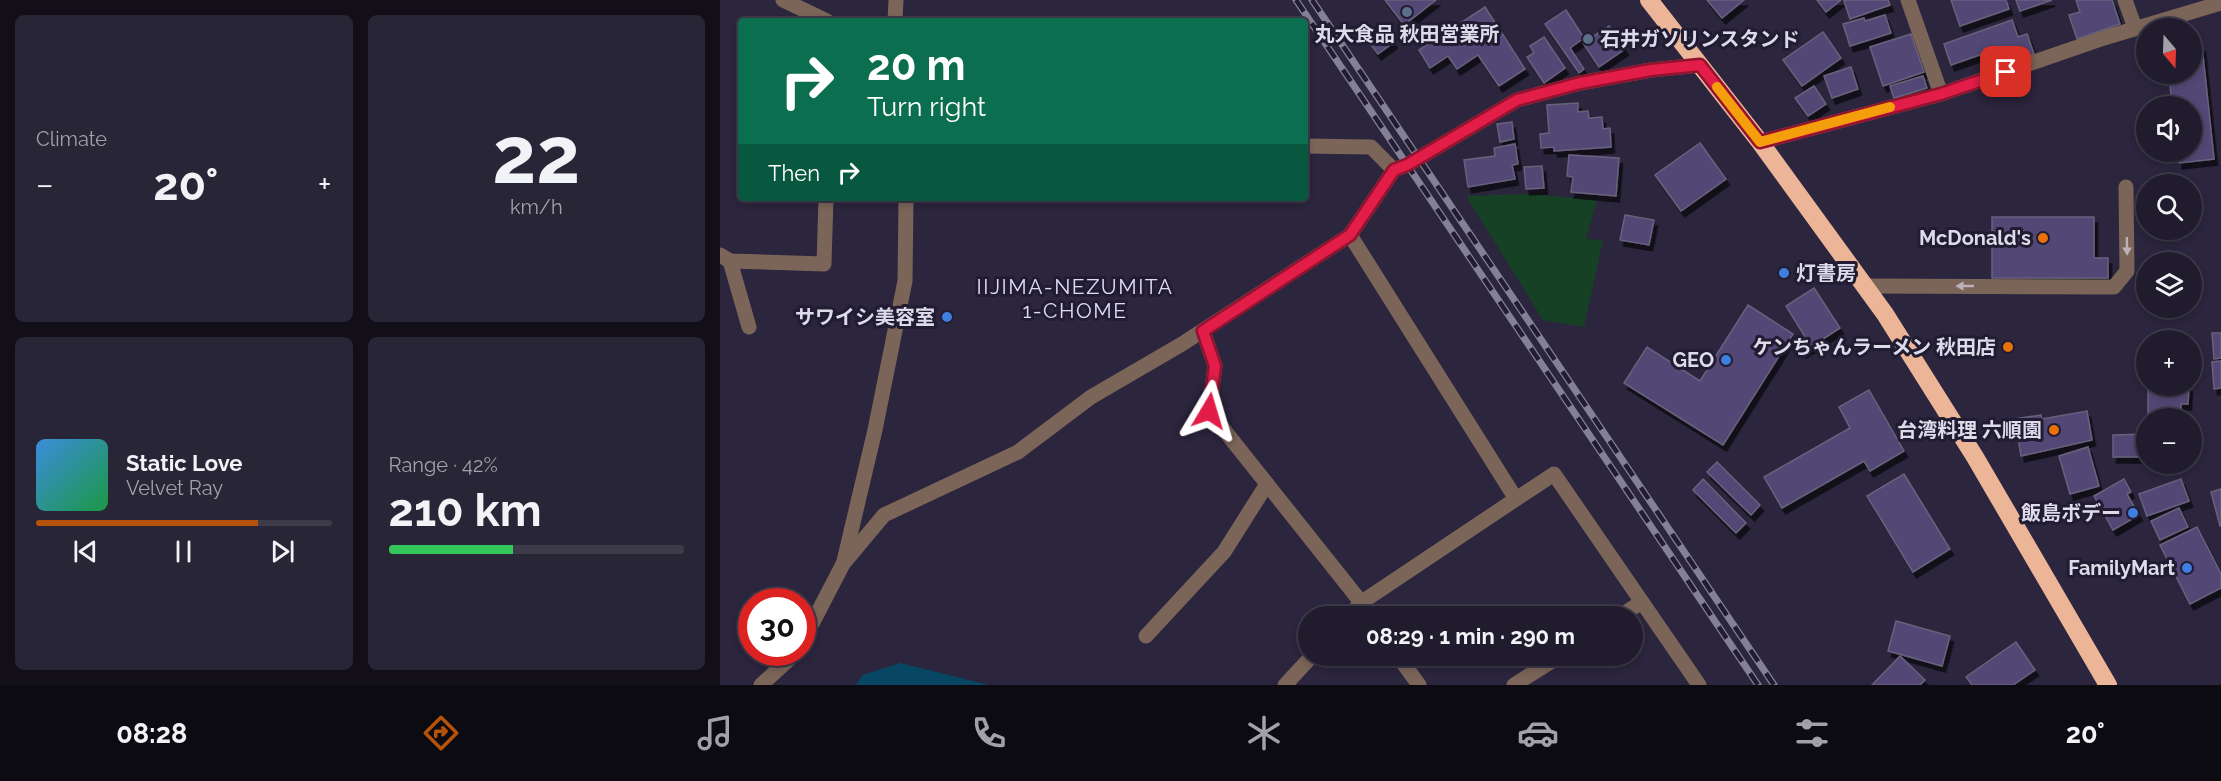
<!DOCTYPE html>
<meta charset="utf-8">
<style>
:root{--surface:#201c2e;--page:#282536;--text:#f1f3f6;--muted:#a2a1aa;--line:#3d3a4a;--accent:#b45309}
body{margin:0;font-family:Raleway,"Noto Sans JP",sans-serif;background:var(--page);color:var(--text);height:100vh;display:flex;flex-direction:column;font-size:22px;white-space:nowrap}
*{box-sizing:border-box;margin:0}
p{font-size:20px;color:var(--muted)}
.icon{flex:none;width:33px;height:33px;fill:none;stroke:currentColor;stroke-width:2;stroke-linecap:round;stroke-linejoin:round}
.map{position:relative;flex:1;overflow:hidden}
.side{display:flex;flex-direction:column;gap:15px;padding:15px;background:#120f19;width:720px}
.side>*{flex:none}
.banner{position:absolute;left:18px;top:18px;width:570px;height:183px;border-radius:6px;box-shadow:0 3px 9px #0003,0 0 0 2px var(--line);background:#0b6e4f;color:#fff;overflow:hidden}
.needle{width:39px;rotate:161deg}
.tools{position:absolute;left:1416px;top:18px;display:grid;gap:12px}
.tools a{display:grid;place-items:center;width:66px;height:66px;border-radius:50%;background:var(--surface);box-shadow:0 3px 9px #0003,0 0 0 2px var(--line);font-size:30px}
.speed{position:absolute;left:18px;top:588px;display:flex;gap:12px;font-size:30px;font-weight:700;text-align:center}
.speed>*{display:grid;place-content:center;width:78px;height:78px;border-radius:50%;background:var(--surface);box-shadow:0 3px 9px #0003,0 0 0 2px var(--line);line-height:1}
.speed .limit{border:9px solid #d22;background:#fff;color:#111}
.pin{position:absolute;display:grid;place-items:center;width:51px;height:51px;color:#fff;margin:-26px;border-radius:12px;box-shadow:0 3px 9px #0006}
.me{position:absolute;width:66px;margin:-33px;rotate:7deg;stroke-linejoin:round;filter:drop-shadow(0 0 4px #0008)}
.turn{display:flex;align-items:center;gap:21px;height:126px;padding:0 30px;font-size:27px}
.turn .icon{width:78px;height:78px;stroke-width:2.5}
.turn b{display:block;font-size:42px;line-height:51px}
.then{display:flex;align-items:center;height:57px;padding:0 30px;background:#0003;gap:12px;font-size:22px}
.big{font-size:45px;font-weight:700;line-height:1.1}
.side .widget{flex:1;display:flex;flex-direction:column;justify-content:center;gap:9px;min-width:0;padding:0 21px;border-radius:9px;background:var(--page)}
.side .dial{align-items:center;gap:0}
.dial b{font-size:78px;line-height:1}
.song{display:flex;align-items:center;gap:18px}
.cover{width:72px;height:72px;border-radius:9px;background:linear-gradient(135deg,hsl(210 70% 55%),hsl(140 70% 35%))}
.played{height:6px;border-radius:3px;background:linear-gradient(90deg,var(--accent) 75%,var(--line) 75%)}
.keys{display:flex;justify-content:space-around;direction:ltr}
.heat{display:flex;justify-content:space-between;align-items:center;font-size:33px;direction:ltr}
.charge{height:9px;border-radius:4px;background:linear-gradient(90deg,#34c759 42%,var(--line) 0)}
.side .tiles{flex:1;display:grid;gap:15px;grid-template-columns:repeat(2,1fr)}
.trip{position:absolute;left:578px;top:606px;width:345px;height:60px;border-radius:30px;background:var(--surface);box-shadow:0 3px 9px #0003,0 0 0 2px var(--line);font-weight:700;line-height:60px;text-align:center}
.menu{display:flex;height:96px;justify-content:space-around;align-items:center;background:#0d0b12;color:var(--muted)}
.menu .icon{width:42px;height:42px}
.menu .current{color:var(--accent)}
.menu b{font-size:27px;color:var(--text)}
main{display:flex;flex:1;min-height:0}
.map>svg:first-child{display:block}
.green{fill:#164125}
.water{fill:#084764}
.building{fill:#524675;stroke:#68627d;stroke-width:1.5;filter:url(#shadow)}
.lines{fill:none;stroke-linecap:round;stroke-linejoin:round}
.minor{stroke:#7b6458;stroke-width:15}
.highway{stroke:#ecb597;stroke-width:18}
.rail-casing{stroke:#858194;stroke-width:7}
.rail{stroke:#211c32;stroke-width:4.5;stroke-dasharray:14;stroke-linecap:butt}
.oneway{fill:#bbb1b7}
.route-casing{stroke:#92132f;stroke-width:15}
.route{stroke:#e11d48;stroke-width:10}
.slow{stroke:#f59e0b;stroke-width:10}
.service-dot{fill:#5c6f8a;stroke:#211c32;stroke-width:2}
.food-dot{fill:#e8710a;stroke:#211c32;stroke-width:2}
.shop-dot{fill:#3f7fe0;stroke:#211c32;stroke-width:2}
.labels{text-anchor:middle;stroke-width:6;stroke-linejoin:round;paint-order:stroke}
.poi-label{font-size:20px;font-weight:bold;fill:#dddbea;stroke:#211c32;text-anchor:end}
.neighbourhood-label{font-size:21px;letter-spacing:1.5px;fill:#e0dafa;stroke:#211c32}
</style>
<main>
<section class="side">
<div class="tiles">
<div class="widget"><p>Climate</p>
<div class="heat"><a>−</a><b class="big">20°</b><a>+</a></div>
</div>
<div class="widget dial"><b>22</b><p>km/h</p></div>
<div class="widget">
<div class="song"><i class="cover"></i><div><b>Static Love</b><p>Velvet Ray</p></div></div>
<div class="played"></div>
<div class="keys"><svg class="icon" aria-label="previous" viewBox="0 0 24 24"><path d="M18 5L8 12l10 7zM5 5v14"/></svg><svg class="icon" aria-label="pause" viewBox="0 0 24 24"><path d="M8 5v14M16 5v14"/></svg><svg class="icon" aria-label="next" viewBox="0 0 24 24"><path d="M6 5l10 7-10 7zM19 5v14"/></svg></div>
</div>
<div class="widget"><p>Range · 42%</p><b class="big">210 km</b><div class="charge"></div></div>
</div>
</section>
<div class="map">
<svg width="1501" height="685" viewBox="0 0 1501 685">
<defs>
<filter id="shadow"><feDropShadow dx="3.5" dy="6" stdDeviation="0" flood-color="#0009"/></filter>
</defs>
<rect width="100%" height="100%" fill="#2b253d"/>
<!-- green -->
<path class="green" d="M809,194L877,200L866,239L883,240L864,327L823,320L746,196Z"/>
<!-- water -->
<path class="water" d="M180,663L269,685H136L143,675Z"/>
<!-- building -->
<g class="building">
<path d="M665,0H716L684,25Z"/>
<path d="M987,0H1024L1002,18Z"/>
<path d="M1097,0H1121L1106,12Z"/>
<path d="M1126,0H1168L1170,5L1130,19L1124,1Z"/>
<path d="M1231,0H1286L1289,9L1240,26Z"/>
<path d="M1296,0H1332L1300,11Z"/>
<path d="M1356,0H1392L1400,24L1357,39L1349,15L1360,12Z"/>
<path d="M765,7L805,69L779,86L758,55L737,69L728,56L710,68L699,50Z"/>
<path d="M846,10L864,38L850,48L864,69L859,73L825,24Z"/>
<path d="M1165,15L1171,33L1130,46L1123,24L1144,18L1145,21Z"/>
<path d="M1292,20L1298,37L1307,34L1314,54L1273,68L1268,52L1231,65L1224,44Z"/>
<path d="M889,26L905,49L879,67L863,43Z"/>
<path d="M1103,32L1121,58L1082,86L1063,60Z"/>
<path d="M667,33L674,42L658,54L651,45Z"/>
<path d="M1191,34L1204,72L1163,86L1150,47Z"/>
<path d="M824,37L845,68L824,83L807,57L814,53L810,46Z"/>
<path d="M1482,46L1494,159L1459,163L1458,152H1472V106H1452L1449,74H1472V48Z"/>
<path d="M1131,67L1138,89L1112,98L1104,76Z"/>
<path d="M1203,76L1207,88L1174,98L1170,86Z"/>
<path d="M1094,86L1106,104L1088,116L1075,98Z"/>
<path d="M858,103V112L868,111L869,118L882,117L883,129L890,128L891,147L834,151V147L821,148L820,134L829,133L827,105Z"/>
<path d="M792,122L794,139L780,142L777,124Z"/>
<path d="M980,143L1006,179L961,211L935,175Z"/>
<path d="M795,144L798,164L792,165L795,179L748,187L744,160L775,156L774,148Z"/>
<path d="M849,155L899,158L896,196L851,192L853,177L847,176Z"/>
<path d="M822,166L824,188L806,189L804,167Z"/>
<path d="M905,215L934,220L929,245L900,240Z"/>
<path d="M1272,217H1374V258H1388V278H1272Z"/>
<path d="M1094,288L1120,328L1083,352L1075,341L1084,335L1066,306Z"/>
<path d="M1028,305L1073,334L1003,445L904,383L927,347L980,381Z"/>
<path d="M1492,333H1501V358L1494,359Z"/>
<rect x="1429" y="338" width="21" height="2"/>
<path d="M1501,361V388L1494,389L1492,362Z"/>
<path d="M1423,366H1426V382H1422Z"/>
<path d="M1428,386H1469L1468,404H1461V413H1428Z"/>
<path d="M1149,390L1184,451L1150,471L1144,461L1062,508L1044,477L1130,428L1119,407Z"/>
<path d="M1367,411L1372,440L1301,456L1295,419L1321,415L1322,419Z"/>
<path d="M1425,434V457H1393V435Z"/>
<path d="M1368,447L1379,486L1350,494L1339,456Z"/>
<path d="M997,462L1040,505L1031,515L987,472Z"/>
<path d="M1184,474L1230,549L1193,572L1147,496Z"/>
<path d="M983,479L1026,523L1016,533L973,490Z"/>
<path d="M1404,479L1411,492L1407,494L1419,515L1393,530L1374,496Z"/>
<path d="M1461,479L1469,501L1427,516L1419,494Z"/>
<path d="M1501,489V526H1500L1491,492Z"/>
<path d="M1459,508L1468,527L1440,540L1431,521Z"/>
<path d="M1477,527L1501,574V588L1470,604L1440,545Z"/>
<path d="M1176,621L1230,636L1222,666L1168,651Z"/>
<path d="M1296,642L1315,670L1293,685H1252L1246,677Z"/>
<path d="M1180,656L1205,680L1200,685H1152Z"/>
</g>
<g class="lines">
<!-- minor -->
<g class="minor">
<path d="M63,0L107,21"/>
<path d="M1188,0L1221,94"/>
<path d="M1405,0L1415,28"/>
<path d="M175,21L176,0"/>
<path d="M1040,142L1221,94L1384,38L1501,3"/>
<path d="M585,146L651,147L674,170"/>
<path d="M0,255L10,261L104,264L106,198"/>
<path d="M10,261L29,327"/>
<path d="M1145,286L1394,287L1407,271L1406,187"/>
<path d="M483,331L495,366L489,411L652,616"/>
<path d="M796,499L834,474L979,685"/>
<path d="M124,561L155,430L185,281L186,198"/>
<path d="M628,616L642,602L796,499L630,235"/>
<path d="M900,616L922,602"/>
<path d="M426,636L504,552L547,484"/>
<path d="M82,643L123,564L164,515L298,452L371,397L462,344L630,235L674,170L687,165L797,100L860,83L931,70L980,65"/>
<path d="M678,656L699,685"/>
<path d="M41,685L77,652"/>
<path d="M565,685L592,656"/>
<path d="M794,685L840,656"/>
</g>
<!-- highway -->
<path class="highway" d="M929,0L1040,142L1165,314L1255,457L1388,685"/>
<defs>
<g id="rail">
<path d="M576,0L1038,685"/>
<path d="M592,0L1054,685"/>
</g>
</defs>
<!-- rail casing -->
<use href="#rail" class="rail-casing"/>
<!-- rail -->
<use href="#rail" class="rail"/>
</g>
<!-- one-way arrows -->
<defs><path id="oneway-solid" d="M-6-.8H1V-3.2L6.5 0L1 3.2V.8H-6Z" transform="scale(1.5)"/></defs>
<g class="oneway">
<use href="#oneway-solid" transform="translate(1407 246) rotate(89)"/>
<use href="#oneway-solid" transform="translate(1245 286) rotate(-180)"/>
</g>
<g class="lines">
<defs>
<path id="route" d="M489,411L495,366L483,331L630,235L674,170L687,165L797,100L860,83L931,70L980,65L1040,142L1221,94L1286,72"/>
</defs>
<!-- route casing -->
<use href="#route" class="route-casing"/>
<!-- route -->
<use href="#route" class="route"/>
<!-- slow -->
<path class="slow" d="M997,87L1040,142L1170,107"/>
</g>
<!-- markers -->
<g class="service-dot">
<circle cx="687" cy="12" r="6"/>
<circle cx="868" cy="39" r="6"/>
</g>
<g class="food-dot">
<circle cx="1323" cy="238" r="6"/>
<circle cx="1288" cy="347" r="6"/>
<circle cx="1334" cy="430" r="6"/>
</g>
<g class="shop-dot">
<circle cx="1064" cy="273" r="6"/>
<circle cx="227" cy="317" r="6"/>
<circle cx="1006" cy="360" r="6"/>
<circle cx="1413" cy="513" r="6"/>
<circle cx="1467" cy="568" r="6"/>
</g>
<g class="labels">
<!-- poi labels -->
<g class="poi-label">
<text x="687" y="41" text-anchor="middle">丸大食品 秋田営業所</text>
<text x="880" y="46" text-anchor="start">石井ガソリンスタンド</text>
<text x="1311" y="245">McDonald's</text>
<text x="1076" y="280" text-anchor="start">灯書房</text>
<text x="215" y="324">サワイシ美容室</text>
<text x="1276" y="354">ケンちゃんラーメン 秋田店</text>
<text x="994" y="367">GEO</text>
<text x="1322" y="437">台湾料理 六順園</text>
<text x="1401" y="520">飯島ボデー</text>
<text x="1455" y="575">FamilyMart</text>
</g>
<!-- neighbourhood labels -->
<g class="neighbourhood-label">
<text x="355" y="294">IIJIMA-NEZUMITA<tspan x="355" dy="24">1-CHOME</tspan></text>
</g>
</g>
</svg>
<div class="tools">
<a><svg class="needle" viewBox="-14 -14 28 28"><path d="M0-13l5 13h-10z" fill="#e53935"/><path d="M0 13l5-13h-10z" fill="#a2a1aa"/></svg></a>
<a><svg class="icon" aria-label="sound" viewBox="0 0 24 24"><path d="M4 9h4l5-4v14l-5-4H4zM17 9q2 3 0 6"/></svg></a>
<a><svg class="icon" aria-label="search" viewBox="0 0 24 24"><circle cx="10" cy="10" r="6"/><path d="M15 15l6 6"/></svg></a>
<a><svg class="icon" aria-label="layers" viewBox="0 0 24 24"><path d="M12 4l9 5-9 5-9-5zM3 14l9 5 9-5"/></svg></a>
<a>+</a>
<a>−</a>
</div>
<div class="speed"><div class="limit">30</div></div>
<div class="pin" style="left:1286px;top:72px;background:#d93025"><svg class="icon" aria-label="arrive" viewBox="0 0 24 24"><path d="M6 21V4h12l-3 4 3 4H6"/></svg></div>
<svg class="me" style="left:489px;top:411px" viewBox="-20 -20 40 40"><path d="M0-17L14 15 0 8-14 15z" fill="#e11d48" stroke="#fff" stroke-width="4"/></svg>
<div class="trip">08:29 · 1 min · 290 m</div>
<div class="banner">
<div class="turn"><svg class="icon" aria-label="right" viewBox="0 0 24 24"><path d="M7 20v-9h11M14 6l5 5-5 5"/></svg><div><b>20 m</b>Turn right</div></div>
<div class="then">Then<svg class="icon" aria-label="right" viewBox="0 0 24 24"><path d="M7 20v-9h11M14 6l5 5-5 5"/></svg></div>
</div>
</div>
</main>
<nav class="menu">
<b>08:28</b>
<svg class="icon current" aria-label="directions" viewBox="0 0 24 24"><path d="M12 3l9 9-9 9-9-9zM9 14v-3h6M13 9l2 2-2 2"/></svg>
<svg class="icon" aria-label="music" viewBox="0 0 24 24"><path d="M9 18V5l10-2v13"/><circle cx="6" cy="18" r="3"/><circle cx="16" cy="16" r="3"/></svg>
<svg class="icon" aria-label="phone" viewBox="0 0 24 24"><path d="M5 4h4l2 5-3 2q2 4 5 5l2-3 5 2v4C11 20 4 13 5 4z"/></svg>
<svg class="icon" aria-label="climate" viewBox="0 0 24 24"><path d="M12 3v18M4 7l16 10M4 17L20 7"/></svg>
<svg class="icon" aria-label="car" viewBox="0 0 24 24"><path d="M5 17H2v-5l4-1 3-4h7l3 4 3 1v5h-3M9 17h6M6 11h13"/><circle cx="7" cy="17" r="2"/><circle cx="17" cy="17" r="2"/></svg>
<svg class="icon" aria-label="filters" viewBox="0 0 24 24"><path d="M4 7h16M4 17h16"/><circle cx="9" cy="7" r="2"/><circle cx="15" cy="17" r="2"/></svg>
<b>20°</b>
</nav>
